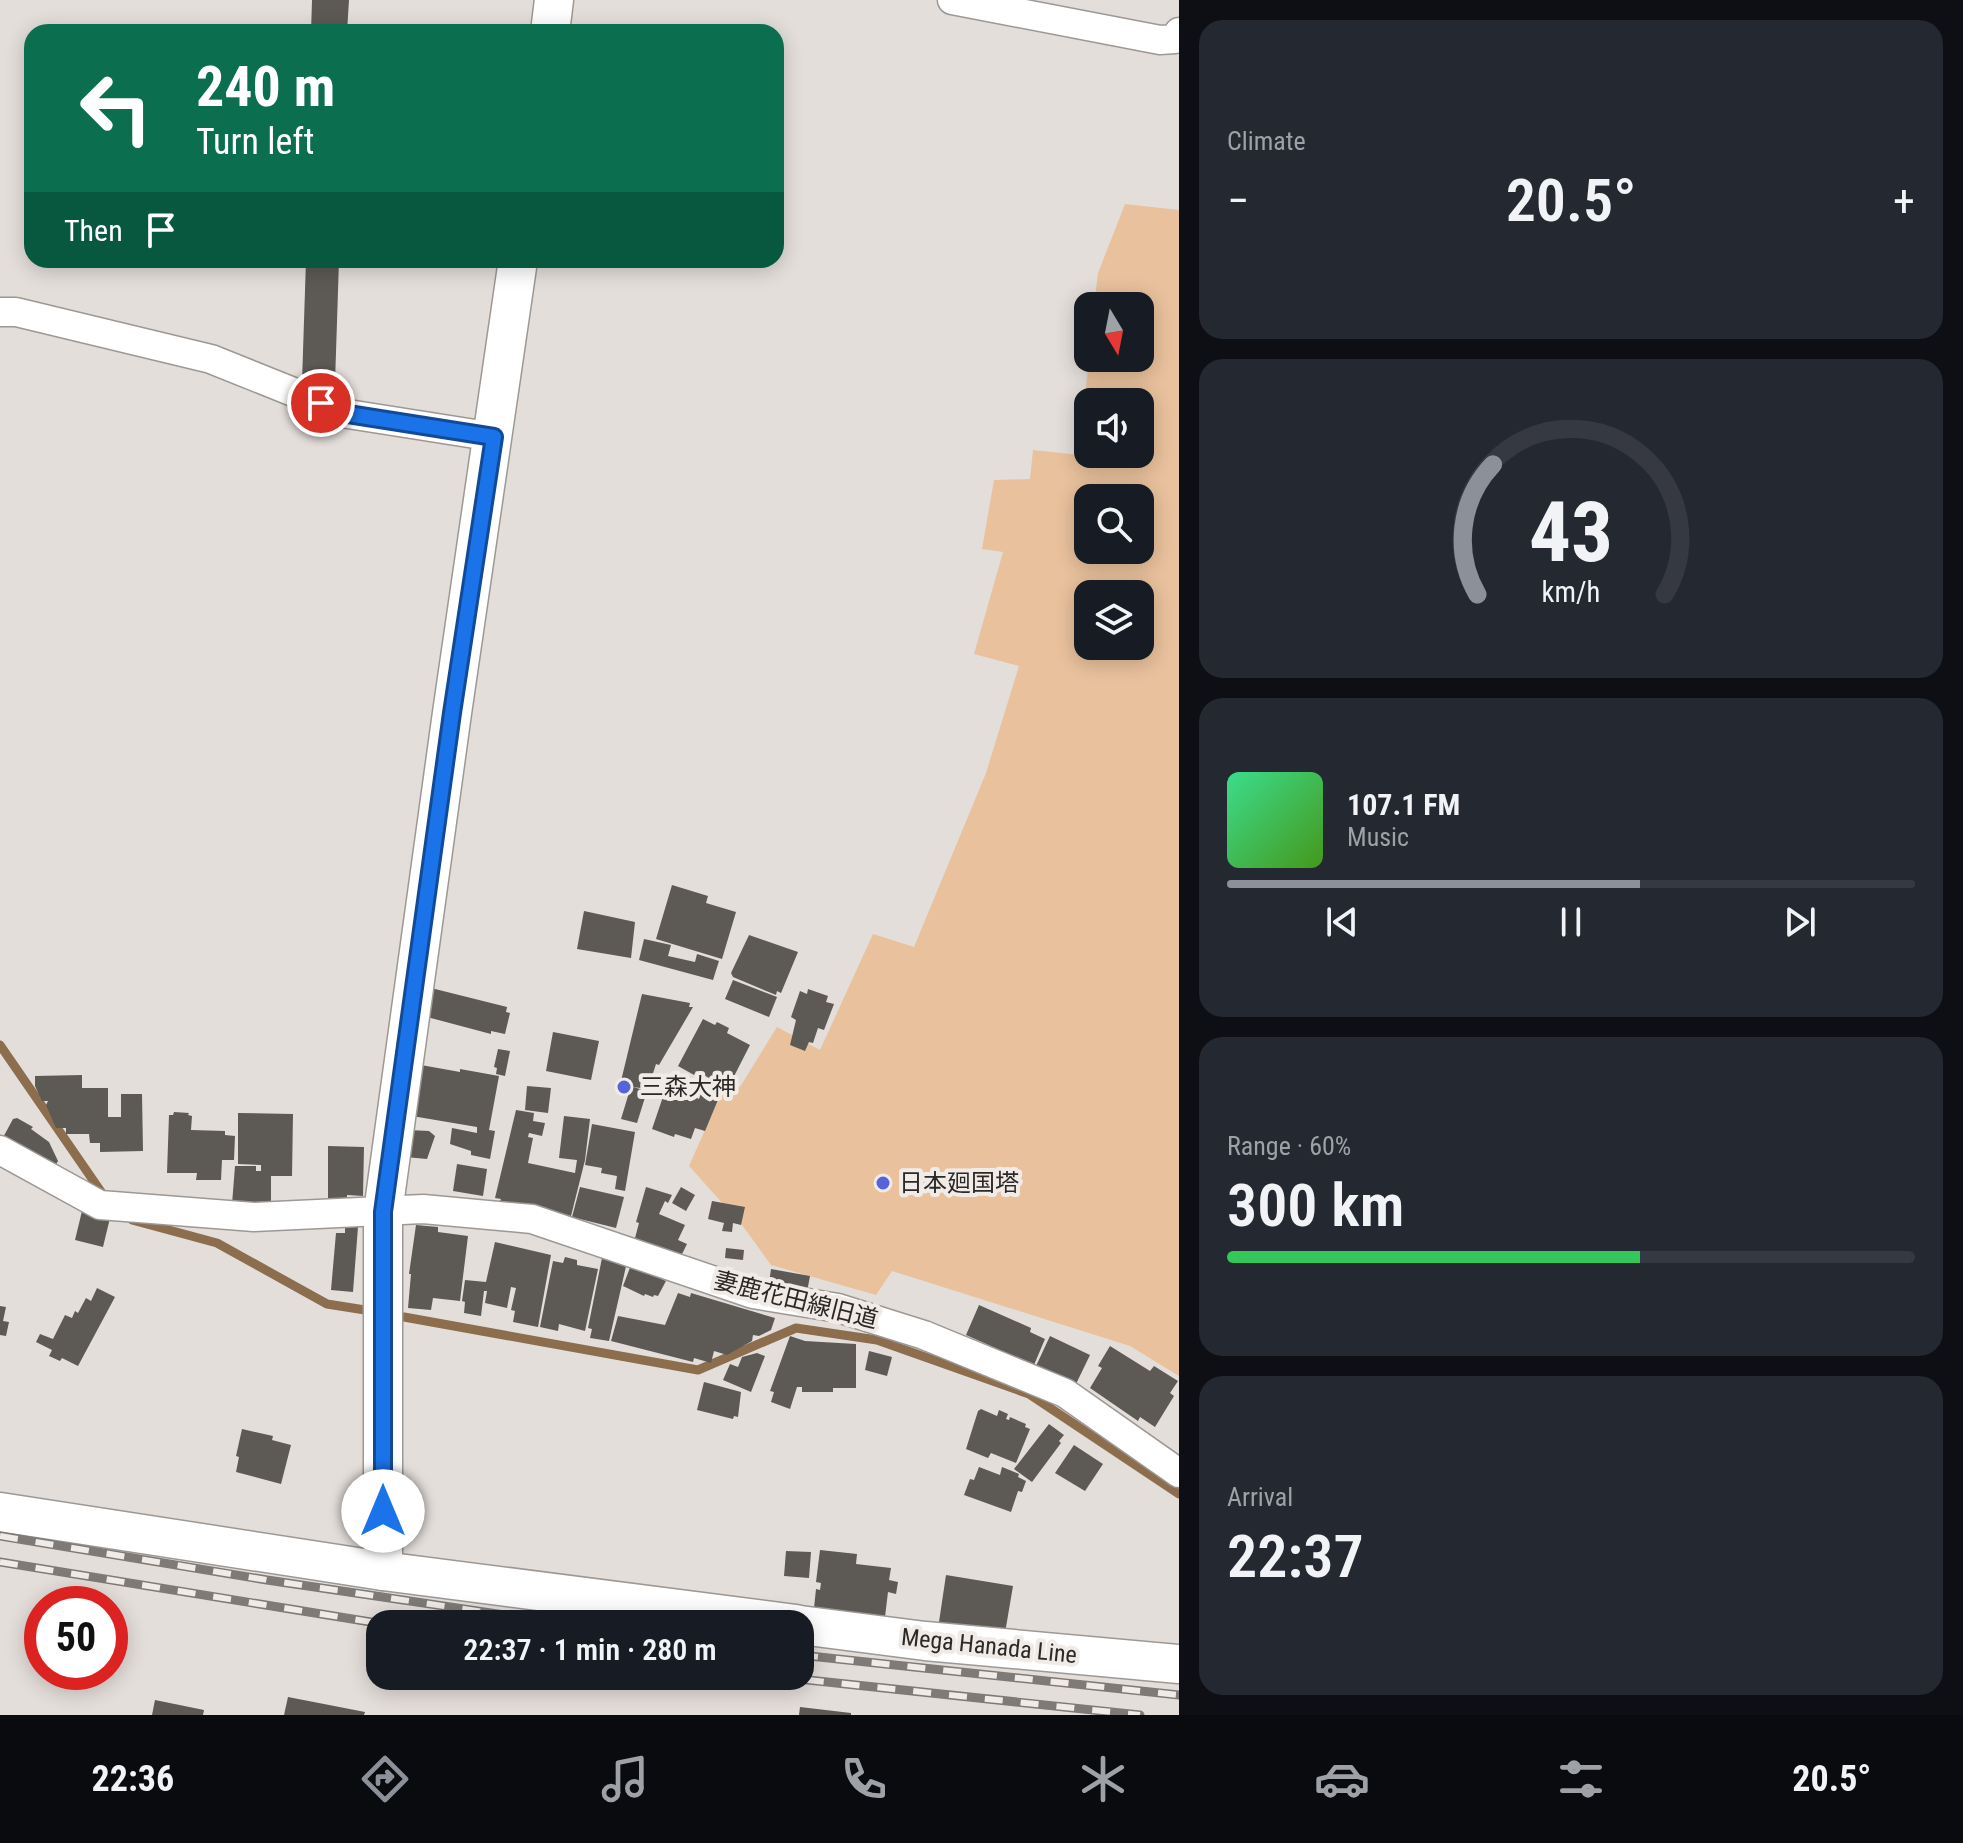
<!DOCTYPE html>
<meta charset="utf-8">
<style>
:root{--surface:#171b24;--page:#242831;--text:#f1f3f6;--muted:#9ea1a6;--line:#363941;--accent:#8c9099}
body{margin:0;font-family:"Roboto Condensed","Noto Sans JP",sans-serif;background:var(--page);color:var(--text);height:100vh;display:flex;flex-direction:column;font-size:30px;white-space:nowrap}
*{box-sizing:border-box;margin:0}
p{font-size:26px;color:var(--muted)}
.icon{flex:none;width:44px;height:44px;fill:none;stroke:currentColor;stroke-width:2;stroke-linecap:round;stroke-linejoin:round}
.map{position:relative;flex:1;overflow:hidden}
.panel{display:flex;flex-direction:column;gap:20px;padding:20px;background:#0d0f14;width:784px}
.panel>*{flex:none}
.banner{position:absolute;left:24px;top:24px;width:760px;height:244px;border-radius:24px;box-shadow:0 4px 20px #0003;background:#0b6e4f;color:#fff;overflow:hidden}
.needle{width:52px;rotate:170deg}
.fabs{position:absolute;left:1074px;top:292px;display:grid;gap:16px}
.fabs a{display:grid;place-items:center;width:80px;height:80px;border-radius:16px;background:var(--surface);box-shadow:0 4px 20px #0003;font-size:40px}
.speed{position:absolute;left:24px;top:1586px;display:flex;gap:16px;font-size:40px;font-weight:700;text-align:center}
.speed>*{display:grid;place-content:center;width:104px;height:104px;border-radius:50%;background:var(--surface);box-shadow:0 4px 20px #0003;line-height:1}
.speed .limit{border:12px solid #d22;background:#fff;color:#111}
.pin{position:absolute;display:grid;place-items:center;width:68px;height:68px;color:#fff;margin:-34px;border:4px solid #fff;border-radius:50%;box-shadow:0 2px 8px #0007}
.me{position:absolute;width:88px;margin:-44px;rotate:0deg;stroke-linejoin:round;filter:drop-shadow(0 0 6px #0008)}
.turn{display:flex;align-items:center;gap:28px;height:168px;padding:0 40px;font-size:36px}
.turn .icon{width:104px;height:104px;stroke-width:2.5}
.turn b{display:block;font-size:56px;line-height:68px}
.then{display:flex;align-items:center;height:76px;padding:0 40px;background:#0003;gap:16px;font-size:30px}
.big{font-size:60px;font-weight:600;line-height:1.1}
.panel .tile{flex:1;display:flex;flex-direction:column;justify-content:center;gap:12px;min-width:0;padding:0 28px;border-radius:24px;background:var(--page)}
.panel .dial{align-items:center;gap:0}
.dial svg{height:208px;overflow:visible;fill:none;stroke:var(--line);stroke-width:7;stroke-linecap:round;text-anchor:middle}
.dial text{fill:var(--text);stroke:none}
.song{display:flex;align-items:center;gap:24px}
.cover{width:96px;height:96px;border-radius:12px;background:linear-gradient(135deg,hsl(150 70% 55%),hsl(100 70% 35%))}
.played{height:8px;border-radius:4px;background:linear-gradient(90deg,var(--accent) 60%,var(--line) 60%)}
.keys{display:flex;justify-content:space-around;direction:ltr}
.heat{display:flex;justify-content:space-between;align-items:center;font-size:44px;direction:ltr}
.charge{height:12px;border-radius:6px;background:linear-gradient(90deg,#34c759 60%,var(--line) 0)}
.trip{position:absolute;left:366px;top:1610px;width:448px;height:80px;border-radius:24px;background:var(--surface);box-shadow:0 4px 20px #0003;font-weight:600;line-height:80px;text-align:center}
.tab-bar{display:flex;height:128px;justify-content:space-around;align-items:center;background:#090b0e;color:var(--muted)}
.tab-bar .icon{width:56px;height:56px}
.tab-bar .on{color:var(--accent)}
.tab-bar b{font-size:36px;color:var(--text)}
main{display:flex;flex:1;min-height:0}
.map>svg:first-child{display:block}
.green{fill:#e9c19d;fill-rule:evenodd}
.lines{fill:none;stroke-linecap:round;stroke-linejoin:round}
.stream{stroke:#8c6d4e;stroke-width:9}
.building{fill:#5d5955}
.street-casing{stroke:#9d9894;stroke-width:31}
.secondary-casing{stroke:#9d9894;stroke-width:41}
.street{stroke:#fff;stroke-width:28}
.secondary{stroke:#fff;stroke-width:38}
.rail-casing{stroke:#7e7a77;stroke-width:9}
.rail{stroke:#f1ebe7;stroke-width:6;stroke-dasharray:18;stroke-linecap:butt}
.route-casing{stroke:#114b97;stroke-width:20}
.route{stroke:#1a73e8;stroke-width:14}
.poi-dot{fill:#5663d9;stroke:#f1ebe7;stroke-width:3}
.labels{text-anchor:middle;stroke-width:8;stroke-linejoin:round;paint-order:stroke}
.poi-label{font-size:24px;fill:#2b2927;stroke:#f1ebe7;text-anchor:start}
.street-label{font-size:24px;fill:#2b2927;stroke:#f1ebe7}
</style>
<main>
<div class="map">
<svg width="1179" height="1715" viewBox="0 0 1179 1715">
<rect width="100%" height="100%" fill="#e4deda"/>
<!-- green -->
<path class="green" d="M1125,204L1179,210V1376L1130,1346L892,1271L876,1295L771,1265L742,1225L689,1166L725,1085L740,1087L777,1027L820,1050L873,934L914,947L986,773L1019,666L974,654L1003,552L982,549L994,480L1030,479L1033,450L1079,455L1089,358H1140V306H1094L1098,273ZM1088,402H1140V454H1088ZM1088,498H1140V550H1088ZM1088,594H1140V646H1088Z"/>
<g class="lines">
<!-- stream -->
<g class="stream">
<path d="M0,1045L104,1196"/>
<path d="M132,1220L217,1243L327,1304L365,1310"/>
<path d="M404,1317L698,1370L796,1328L877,1340L1029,1394L1179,1494"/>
</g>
</g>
<!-- building -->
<g class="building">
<path d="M312,0H349L347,32H311Z"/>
<path d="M306,260H339L335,383L302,382Z"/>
<path d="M672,885L708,896L706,903L736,912L722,959L656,939Z"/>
<path d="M584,911L635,922L631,958L577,949Z"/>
<path d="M749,935L798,952L781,993L777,991L776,995L733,977L731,973Z"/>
<path d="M644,939L671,945L668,956L695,962L697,954L719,961L713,980L639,960Z"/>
<path d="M733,980L777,997L769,1017L725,999Z"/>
<path d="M431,988L507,1007L506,1012L510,1013L505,1034L491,1031V1034L427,1017Z"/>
<path d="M808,989L828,996L826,1002L834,1004L824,1030L818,1028L813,1043L809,1042L805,1051L790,1045L796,1020L791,1017L800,991L807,994Z"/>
<path d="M642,994L690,1003L689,1007H693L659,1065L656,1064L648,1089L633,1087L647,1091L637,1123L621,1119L631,1086L629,1082L621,1081Z"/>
<path d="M703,1019L715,1025L717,1022L729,1028L727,1033L750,1045L728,1088L696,1071L694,1075L678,1066Z"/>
<path d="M553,1032L599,1041L591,1080L546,1071Z"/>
<path d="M498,1049L510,1051L505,1076L496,1074L497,1068L494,1067Z"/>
<path d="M421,1065L460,1072V1069L499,1076L489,1130L495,1131L490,1159L471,1155V1151L450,1144L452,1128L477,1133V1127L412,1116Z"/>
<path d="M82,1075V1088H108V1117H121V1094H142L143,1151L100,1152V1143H90L89,1134H66V1128H56L46,1105L48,1101H42L35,1086V1076Z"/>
<path d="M705,1082L723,1088L705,1131L695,1128L691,1139L675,1134L674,1137L652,1129L667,1085L699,1099Z"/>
<path d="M527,1086L551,1088L548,1113L525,1110Z"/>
<path d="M516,1110L534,1113L533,1121L545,1123L542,1136L529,1133L528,1137L533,1138L528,1163L575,1173L577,1160L559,1158L564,1116L590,1119L585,1160L571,1216L500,1201L501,1199L495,1198Z"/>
<path d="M174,1112L189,1113L188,1115L192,1116L191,1130L225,1131V1135L235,1136L234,1160H222L221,1180H196L197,1173H167L169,1115H173Z"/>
<path d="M238,1113L293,1114L292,1176H271V1204H232L235,1166H256V1171H261V1165L238,1164Z"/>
<path d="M17,1118L33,1127L31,1129L49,1142L58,1161L51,1173L0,1143L13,1119Z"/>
<path d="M592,1124L635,1132L625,1191L615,1189L617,1176L601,1173L602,1168L585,1165Z"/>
<path d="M409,1130L429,1131L435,1136L427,1159L405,1157Z"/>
<path d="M328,1146L364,1147L363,1196L347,1195V1200H328Z"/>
<path d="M457,1164L487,1169L483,1196L453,1191Z"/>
<path d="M580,1187L624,1197L616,1228L572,1217Z"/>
<path d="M646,1187L672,1195L668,1203L665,1201L659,1214L685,1225L678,1240L687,1244L680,1258L635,1238L639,1223L636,1222Z"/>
<path d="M681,1187L695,1195L686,1211L672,1203Z"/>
<path d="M712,1201L745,1207L741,1225L733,1223L732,1232L722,1231L724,1223L708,1219Z"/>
<path d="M82,1211L110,1218L103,1247L75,1240Z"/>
<path d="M416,1225L438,1227V1232L468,1236L460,1301L433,1298L431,1310L408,1308L411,1274H409Z"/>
<path d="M345,1226L358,1227L353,1292L331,1290L336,1233H345Z"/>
<path d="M495,1242L551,1255L538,1327L513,1322L515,1311L511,1310L516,1288L511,1287L507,1308L485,1303L487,1291H484L481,1316L464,1313L465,1302L462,1301L465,1280L486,1282Z"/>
<path d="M726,1248L744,1250L743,1260L725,1258Z"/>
<path d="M565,1257L577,1260V1265L598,1269L585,1331L559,1324L558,1331L540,1327L553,1261L563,1263Z"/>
<path d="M602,1258L627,1262L609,1341L590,1338L592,1329L588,1328Z"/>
<path d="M631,1265L666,1281L658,1296L654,1295L653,1297L645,1294L644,1296L623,1286Z"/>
<path d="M771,1269L810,1276L806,1297L768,1290Z"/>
<path d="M97,1288L115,1297L78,1366L62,1358L60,1361L49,1356L52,1350L36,1342L40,1334L53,1339L65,1315L72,1318L75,1311L78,1313L86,1298L91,1301Z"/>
<path d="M678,1293L690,1297L691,1293L775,1318L771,1330L759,1336L753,1335L752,1341L727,1355L714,1351L711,1363L694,1358L693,1362L611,1341L618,1316L665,1325Z"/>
<path d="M979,1305L1031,1328L1030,1332L1045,1339L1034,1365L966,1335Z"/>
<path d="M0,1306L6,1307L3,1321L9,1322L6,1336L0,1335Z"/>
<path d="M790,1336L805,1341L856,1344V1388H833V1392H802V1387H797L790,1409L771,1402L774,1392L770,1391Z"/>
<path d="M1050,1336L1090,1355L1075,1386L1036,1366Z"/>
<path d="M1110,1346L1150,1371L1154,1366L1178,1381L1170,1393L1174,1396L1155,1427L1140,1417L1138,1421L1090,1388L1102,1368L1098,1366Z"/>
<path d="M869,1351L892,1357L887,1376L865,1370Z"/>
<path d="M757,1353L765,1356L751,1392L723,1380L730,1364L738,1367L742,1357Z"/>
<path d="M704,1382L741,1392L738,1417L734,1416L733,1419L697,1410Z"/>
<path d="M981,1409L997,1416L999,1410L1008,1414L1006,1419L1009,1420L1010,1417L1026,1424L1025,1427L1030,1429L1016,1463L991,1453L988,1458L966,1449L978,1411Z"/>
<path d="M1049,1424L1064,1435L1059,1441L1061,1443L1032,1482L1014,1469Z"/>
<path d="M242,1429L273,1436L272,1440L291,1445L281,1484L236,1472L239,1457L236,1456Z"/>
<path d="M1074,1445L1103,1464L1085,1491L1055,1473Z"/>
<path d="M979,1467L1000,1475L1002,1467L1019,1474L1018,1477L1026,1481L1022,1492L1018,1491L1011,1512L964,1495L970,1479L974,1480Z"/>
<path d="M820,1550L857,1554L856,1564L891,1568L889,1580L898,1582L896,1594L888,1592L885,1617L814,1608L816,1589L820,1590L821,1583L816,1582Z"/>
<path d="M786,1551L811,1552L809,1578L784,1576Z"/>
<path d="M946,1575L1013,1586L1005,1633L939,1622Z"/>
<path d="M288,1697L365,1712L364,1715H284Z"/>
<path d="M155,1700L204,1710L203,1715H152Z"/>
<path d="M800,1707L851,1713V1715H799Z"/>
</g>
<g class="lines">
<defs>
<g id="street">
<path d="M952,0L1160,40L1175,39L1179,32"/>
<path d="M0,312H16L211,359L348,414L494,437"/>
<path d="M0,1150L100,1205L254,1217L423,1209L532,1219L753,1294L838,1308L924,1335L1065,1393L1179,1473"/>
</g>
<g id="secondary">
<path d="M550,32L554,0"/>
<path d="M0,1512L383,1571L796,1624"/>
<path d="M383,1571V1212L452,713L518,260"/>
<path d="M800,1625L925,1641L1179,1664"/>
</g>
</defs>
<!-- street casing -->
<use href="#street" class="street-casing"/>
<!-- secondary casing -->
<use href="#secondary" class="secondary-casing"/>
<!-- street -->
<use href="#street" class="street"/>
<!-- secondary -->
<use href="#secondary" class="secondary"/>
<defs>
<g id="rail">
<path d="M0,1536L267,1580L566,1624"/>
<path d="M0,1562L383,1624"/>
<path d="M800,1655L1179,1695"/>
<path d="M770,1676L1140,1715"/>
</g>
</defs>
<!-- rail casing -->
<use href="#rail" class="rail-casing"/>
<!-- rail -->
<use href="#rail" class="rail"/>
</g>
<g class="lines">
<defs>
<path id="route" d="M321,403L348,414L494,437L452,713L383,1212V1511"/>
</defs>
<!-- route casing -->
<use href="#route" class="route-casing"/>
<!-- route -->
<use href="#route" class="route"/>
</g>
<!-- markers -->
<g class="poi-dot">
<circle cx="624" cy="1087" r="8"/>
<circle cx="883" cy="1183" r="8"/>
</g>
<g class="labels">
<!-- poi labels -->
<g class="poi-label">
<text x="640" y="1095">三森大神</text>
<text x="899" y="1191">日本廻国塔</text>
</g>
<!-- street labels -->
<g class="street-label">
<text transform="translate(796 1300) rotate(14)" y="8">妻鹿花田線旧道</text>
<text transform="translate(989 1646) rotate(6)" y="8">Mega Hanada Line</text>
</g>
</g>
</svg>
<div class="fabs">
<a><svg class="needle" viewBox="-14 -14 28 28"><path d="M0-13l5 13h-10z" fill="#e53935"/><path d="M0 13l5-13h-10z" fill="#9ea1a6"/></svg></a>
<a><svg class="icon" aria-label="sound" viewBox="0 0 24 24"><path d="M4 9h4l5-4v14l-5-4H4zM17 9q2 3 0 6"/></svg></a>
<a><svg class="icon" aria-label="search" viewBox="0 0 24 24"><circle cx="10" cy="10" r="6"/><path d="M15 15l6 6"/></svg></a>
<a><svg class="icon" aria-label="layers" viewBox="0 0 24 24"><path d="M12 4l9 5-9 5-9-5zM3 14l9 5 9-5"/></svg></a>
</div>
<div class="speed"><div class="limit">50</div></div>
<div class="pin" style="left:321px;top:403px;background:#d93025"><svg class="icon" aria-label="arrive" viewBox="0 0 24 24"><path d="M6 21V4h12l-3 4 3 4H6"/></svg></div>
<svg class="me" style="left:383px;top:1511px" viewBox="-20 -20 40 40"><circle r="19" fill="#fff"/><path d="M0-13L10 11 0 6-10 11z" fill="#1a73e8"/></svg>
<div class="trip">22:37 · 1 min · 280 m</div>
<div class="banner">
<div class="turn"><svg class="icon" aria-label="left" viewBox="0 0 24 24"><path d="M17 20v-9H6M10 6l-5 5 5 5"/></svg><div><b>240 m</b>Turn left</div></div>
<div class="then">Then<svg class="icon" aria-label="arrive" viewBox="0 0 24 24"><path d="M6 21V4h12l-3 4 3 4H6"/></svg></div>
</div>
</div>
<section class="panel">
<div class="tile"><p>Climate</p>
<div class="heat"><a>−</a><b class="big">20.5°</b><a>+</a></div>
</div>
<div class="tile dial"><svg viewBox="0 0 100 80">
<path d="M14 69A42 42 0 1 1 86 69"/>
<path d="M14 69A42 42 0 0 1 20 19" stroke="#8c9099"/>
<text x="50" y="56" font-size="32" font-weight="700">43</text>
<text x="50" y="72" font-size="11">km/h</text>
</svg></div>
<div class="tile">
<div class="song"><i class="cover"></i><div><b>107.1 FM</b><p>Music</p></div></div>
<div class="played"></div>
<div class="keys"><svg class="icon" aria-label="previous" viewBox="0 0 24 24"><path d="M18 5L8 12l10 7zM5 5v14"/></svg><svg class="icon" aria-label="pause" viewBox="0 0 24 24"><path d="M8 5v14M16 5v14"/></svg><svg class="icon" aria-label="next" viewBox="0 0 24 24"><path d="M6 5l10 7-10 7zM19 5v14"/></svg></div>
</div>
<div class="tile"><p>Range · 60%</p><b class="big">300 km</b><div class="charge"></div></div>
<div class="tile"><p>Arrival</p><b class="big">22:37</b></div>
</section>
</main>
<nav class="tab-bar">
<b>22:36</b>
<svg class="icon on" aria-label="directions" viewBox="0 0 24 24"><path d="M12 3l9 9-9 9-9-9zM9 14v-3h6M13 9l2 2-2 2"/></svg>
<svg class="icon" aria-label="music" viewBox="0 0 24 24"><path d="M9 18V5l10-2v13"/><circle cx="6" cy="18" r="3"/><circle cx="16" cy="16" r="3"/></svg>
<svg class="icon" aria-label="phone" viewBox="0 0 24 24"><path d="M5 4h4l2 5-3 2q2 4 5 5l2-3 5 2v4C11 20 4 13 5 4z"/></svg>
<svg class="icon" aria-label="climate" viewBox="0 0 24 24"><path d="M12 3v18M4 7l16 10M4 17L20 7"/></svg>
<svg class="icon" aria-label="car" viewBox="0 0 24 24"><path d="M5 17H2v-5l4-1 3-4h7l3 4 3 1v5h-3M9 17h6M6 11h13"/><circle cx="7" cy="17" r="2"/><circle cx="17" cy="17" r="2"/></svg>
<svg class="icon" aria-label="filters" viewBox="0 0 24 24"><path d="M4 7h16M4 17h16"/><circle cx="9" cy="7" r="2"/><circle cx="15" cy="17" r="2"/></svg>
<b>20.5°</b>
</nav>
